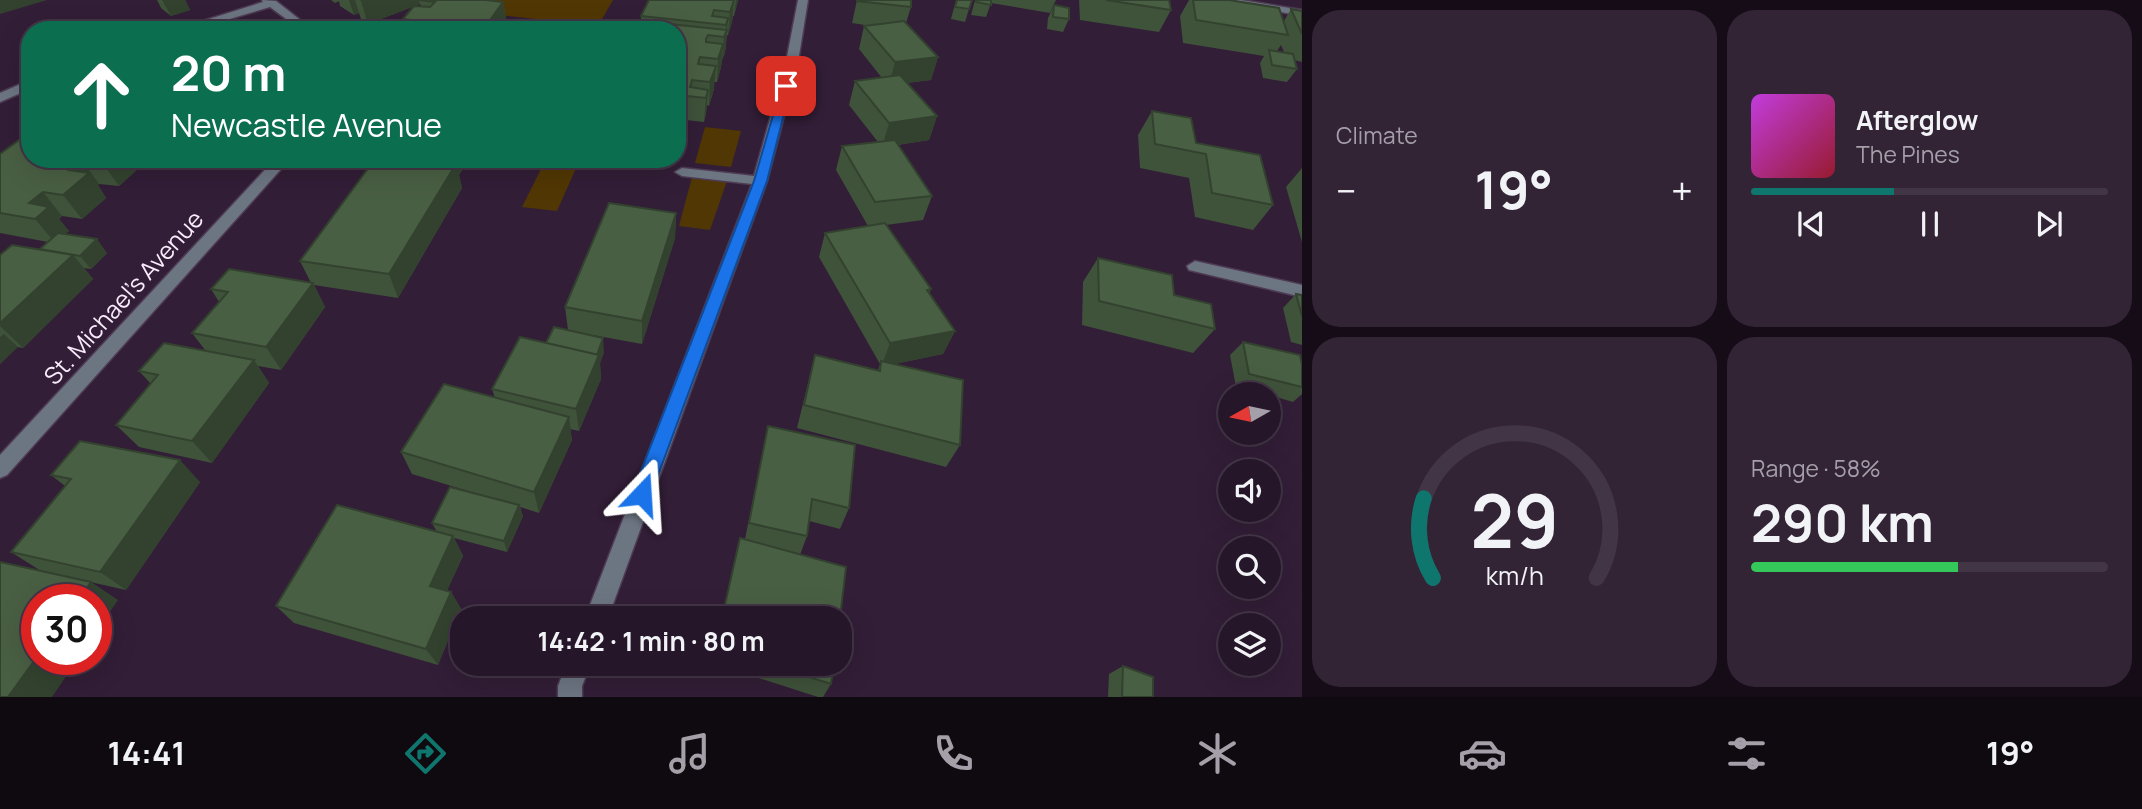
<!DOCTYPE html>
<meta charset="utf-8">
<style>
:root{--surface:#261629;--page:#322335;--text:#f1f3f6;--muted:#a49fa8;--line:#423546;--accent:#0f766e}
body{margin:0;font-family:Manrope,sans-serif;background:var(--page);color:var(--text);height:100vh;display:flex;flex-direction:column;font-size:26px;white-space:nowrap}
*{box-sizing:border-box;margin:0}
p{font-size:23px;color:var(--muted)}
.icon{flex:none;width:38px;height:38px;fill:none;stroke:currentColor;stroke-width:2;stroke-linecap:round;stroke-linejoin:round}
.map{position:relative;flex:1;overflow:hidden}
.drawer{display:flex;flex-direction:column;gap:10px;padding:10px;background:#150c17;width:840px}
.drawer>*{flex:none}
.banner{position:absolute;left:21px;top:21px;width:665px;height:147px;border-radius:28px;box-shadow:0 7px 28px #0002,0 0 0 2px var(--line);background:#0b6e4f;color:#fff;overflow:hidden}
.needle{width:46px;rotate:261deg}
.fabs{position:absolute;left:1218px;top:382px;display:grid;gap:14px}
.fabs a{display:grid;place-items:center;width:63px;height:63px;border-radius:50%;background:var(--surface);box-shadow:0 7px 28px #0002,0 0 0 2px var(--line);font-size:35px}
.speed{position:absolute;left:21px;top:584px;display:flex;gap:14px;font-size:35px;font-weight:700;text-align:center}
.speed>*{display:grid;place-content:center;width:91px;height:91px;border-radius:50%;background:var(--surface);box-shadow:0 7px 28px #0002,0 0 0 2px var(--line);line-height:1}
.speed .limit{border:10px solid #d22;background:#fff;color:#111}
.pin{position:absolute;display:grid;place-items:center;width:60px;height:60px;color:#fff;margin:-30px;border-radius:14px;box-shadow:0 4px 10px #0006}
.me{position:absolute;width:77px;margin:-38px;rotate:20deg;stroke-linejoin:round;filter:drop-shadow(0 0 5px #0008)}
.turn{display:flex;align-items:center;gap:24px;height:147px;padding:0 35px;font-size:32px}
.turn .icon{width:91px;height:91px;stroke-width:2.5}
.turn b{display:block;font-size:49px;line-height:60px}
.big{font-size:52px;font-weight:700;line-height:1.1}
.drawer .card{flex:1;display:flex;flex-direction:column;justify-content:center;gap:10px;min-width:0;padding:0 24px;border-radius:28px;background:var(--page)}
.drawer .dial{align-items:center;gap:0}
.dial svg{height:182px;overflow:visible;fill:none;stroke:var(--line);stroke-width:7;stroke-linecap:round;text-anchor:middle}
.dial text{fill:var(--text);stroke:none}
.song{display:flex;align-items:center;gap:21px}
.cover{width:84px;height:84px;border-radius:10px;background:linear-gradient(135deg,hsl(290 70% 55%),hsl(350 70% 35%))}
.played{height:7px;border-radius:4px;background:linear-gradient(90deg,var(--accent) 40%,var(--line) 40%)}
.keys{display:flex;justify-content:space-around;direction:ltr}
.heat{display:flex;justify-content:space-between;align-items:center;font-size:38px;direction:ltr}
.charge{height:10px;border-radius:5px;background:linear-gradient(90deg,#34c759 58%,var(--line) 0)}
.drawer .tiles{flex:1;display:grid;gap:10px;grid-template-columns:repeat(2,1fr)}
.trip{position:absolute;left:450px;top:606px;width:402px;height:70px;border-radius:28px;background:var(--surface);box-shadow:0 7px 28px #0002,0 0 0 2px var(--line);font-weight:700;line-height:70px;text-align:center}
.dock{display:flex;height:112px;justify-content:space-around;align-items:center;background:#0f0910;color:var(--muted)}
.dock .icon{width:49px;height:49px}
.dock .on{color:var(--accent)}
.dock b{font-size:32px;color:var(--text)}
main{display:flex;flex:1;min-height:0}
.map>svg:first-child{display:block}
.green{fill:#513703}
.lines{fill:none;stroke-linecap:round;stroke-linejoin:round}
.minor-casing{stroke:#4e3b53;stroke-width:3}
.minor{fill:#6c7582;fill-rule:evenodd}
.wall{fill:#3f523a;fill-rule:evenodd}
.shaded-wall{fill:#33422f}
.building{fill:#495f43;stroke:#33422f;stroke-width:2}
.route{fill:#1a73e8;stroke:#114b97;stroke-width:2}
.labels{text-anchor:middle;stroke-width:7;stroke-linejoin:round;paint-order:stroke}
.street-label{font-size:24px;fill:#f8ecfc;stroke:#321e37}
</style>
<main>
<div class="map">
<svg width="1302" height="697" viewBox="0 0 1302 697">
<rect width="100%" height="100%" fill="#321e37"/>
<!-- green -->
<g class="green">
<path d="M445,0H613L598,26L444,9Z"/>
<path d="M705,127L741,131L731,167L695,163Z"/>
<path d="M546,159H580L557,211L522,207Z"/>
<path d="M692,177L727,181L710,230L679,226Z"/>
</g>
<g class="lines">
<defs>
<g id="minor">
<path d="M262,0L276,1L313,30H301L270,7L192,30H174L263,2Z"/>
<path d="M798,0H808L798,62L767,181L608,618H585L752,184L682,176L675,172L682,168L754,176L786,62Z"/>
<path d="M1217,0H1241L1302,10V16Z"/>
<path d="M30,80V89L0,102V93Z"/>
<path d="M275,159H290L7,475L0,478V455Z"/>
<path d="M1195,261L1302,285V297L1189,270L1187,266Z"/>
<path d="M567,663H591L582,686V697H558V686Z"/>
</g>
</defs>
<!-- minor casing -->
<use href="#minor" class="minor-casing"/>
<!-- minor -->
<use href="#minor" class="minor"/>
</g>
<!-- wall -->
<g class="wall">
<path d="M157,0H185L190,10L171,16L161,8Z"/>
<path d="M331,0H485L503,2L507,24L393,30L404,26L403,19L421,6L420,4L368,24L361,19L359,13L354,15L340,6L339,1L335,3Z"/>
<path d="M649,0H738L734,16H733L732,22L728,35H727L725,53L722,60L721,67L717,82H714V89L709,106L707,105L706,113L704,122L677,119V30L641,21V16Z"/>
<path d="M857,0L911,7L906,23L938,57L931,80L907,83L937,116L929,140L898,145L932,196L923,220L886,225L931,289L929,294L955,331L943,354L894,364L960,445L946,467L797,428L815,355L878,370L880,364L819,257L825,233L868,226L836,170L842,146L878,142L849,105L855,81L882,78L859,49L864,26H871L852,23Z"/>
<path d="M956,0L969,9L965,22L951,19Z"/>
<path d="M975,0H1056L1050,13L991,3L986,17L971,15Z"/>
<path d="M1079,0H1169L1171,10L1159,32L1080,20Z"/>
<path d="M1189,0H1229L1284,21L1291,9L1302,11V62L1294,60L1297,69L1287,82L1263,78L1260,63L1264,56L1183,43L1180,16ZM1281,45L1284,52L1277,51Z"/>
<path d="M1054,5L1069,19L1063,32L1047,29L1048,18Z"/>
<path d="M1152,111L1196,143L1273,205L1253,230L1195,217L1189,178L1140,168L1138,135Z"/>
<path d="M0,154L135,159L140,167L119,186L99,184L98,185L106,198L82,219L62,216L59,219L69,231L65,234L107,253L91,269L84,268L93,279L23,348L17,347L0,364V255L40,250L48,242L0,233Z"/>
<path d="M375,159H469L459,175L462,188L398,298L314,285L325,307L281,370L258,366L269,383L212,463L139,447L116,425L151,384L139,371L205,350L192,333L219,302L211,289L311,283L300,261Z"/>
<path d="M1302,168V242L1286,187Z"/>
<path d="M676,213L675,238L642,344L587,334L604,352L600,363L601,379L579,431L570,429L572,440L539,513L520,507L523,516L507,552L454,538L463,556L447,590L451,592L461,609L438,665L294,623L276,606L437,532L432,523L478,494L412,474L401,452L495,398L492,389L546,343L568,330L565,307Z"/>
<path d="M1098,258L1174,295L1215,329L1193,353L1082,325L1083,282Z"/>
<path d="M1296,294L1302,295V345L1291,342L1283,308Z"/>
<path d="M1243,342L1302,365V394L1293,402L1269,395V394H1262L1236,387L1230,355Z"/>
<path d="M768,426L849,508L840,529L809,521L807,536L800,555L745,539Z"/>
<path d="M51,475L200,482L126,590L41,571L11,552L65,486Z"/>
<path d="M712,663H834L831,684L823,697H818Z"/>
<path d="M1123,666L1153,697H1108L1109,674Z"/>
</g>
<!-- shaded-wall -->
<g class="shaded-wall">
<path d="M0,0H47L0,14Z"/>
<path d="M162,0H185L190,10L171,16Z"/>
<path d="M349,0H355L359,13L354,15Z"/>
<path d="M359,0H429H419L420,4L368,24L361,1Z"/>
<path d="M734,0L732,22L728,35L730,12Z"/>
<path d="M736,0H738L734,16Z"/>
<path d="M503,2L507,24L503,30H483Z"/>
<path d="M728,18L725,53L722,60L724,37Z"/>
<path d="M723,44L721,67L717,82L718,59Z"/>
<path d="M938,57L931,80L889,85L895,62Z"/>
<path d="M716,66L714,89L709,106L710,82Z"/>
<path d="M708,90L706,113L704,122L706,98Z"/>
<path d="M937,116L929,140L882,147L889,123Z"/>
<path d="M105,159H135L140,167L119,186L102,162Z"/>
<path d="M452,159H469L459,175L462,188L398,298L389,274L454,167Z"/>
<path d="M82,160L99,184L98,185L106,198L82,219L63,195L69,170Z"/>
<path d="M43,192L62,216L59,219L69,231L55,243L35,219L29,203Z"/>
<path d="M676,213L675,238L642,344V321Z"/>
<path d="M97,239L107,253L91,269L80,256Z"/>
<path d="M73,255L93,279L23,348L0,326V323Z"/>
<path d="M313,283L325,307L281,370L266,347Z"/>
<path d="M955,331L943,354L881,367L890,343Z"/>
<path d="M4,334L18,347L0,364V337Z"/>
<path d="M603,338L604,352L600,363L601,379L579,431L576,409Z"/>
<path d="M254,360L269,383L212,463L192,441Z"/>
<path d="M569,417L572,440L539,513L534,492Z"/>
<path d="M180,460L200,482L126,590L100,572Z"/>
<path d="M519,505L523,516L507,552L504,541Z"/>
<path d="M453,536L463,556L441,604L430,586Z"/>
<path d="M91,582L118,600L96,632V600H78Z"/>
<path d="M451,592L461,609L438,665L426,649Z"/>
<path d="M37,657V660H77L52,697H8Z"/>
</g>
<!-- building -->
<g class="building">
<path d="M419,0H485L503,2L483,30H393L397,25L413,27L419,21L403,19L414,6L430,7L435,2Z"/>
<path d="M649,0H734L730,12L714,10L712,16L728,18L726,25L641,16Z"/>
<path d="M857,0H911V7L857,1Z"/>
<path d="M957,0H972L969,9L955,7Z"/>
<path d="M976,0H991V5L976,2Z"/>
<path d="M1106,0H1169L1171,10Z"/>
<path d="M1193,0H1229L1279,8L1288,35L1196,20Z"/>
<path d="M1054,5L1069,8V19L1053,17Z"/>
<path d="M1291,9L1302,11V34Z"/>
<path d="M641,21L727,30L724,37L708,35L706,39V42L723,44L718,59L700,57L699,60L698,64L716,66L710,82L692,80L691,84L690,87L708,90L706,98L677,95V30H636Z"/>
<path d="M904,21L938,57L895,62L864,26Z"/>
<path d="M1269,50L1293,54L1297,69L1272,65Z"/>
<path d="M900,75L937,116L889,123L855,81Z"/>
<path d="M1152,111L1191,118L1196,143L1260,155L1273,205L1212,193L1206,154L1155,144Z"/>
<path d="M30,132V159H105L102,162L82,160L69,170L89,173L63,195L43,192L29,203L49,207L35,219L0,213V154Z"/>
<path d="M895,140L932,196L875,202L842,146Z"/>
<path d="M375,159H419L456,164L389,274L300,261Z"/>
<path d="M609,203L676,213L642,321L565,307Z"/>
<path d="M885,223L931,289L927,290L955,331L890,343L825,233Z"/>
<path d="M58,233L97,239L80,256L40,249Z"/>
<path d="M12,245L73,255L0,323V255Z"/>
<path d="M1098,258L1172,275L1174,295L1211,304L1215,329L1099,301Z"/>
<path d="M229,269L313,283L266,347L192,333L228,292L211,289Z"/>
<path d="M1296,294L1302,295V316Z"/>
<path d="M554,327L603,338L597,355L546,343Z"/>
<path d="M520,337L599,355L576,409L492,389Z"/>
<path d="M1243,342L1300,355L1302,365V387L1249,374Z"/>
<path d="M164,343L254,360L192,441L116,425L158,375L139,371Z"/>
<path d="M815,355L880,371L881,361L963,380L960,445L804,405Z"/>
<path d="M444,384L569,417L534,492L401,452Z"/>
<path d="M768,426L855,445L849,508L812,499L807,536L749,523Z"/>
<path d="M80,441L180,460L100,572L11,552L71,479L51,475Z"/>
<path d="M450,487L519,505L504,541L432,523Z"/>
<path d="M337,505L453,536L430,586L451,592L426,649L276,606Z"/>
<path d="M740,538L846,567L840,618H722Z"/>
<path d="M0,562L91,582L78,600H37V657L8,697H0Z"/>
<path d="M764,663H834L831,684Z"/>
<path d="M1123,666L1153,677V697H1122Z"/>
</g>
<!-- route -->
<path class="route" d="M782,84L791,86L767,181L651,494L648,500L642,503L635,500L632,494L754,181Z"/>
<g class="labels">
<!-- street labels -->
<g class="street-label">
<text transform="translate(124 298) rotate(-48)" y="8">St. Michael's Avenue</text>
</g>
</g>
</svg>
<div class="fabs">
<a><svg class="needle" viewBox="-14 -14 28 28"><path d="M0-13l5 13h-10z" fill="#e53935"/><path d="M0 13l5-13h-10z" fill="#a49fa8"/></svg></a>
<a><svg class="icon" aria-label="sound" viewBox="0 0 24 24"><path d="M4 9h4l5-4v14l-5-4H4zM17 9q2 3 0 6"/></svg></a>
<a><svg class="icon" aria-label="search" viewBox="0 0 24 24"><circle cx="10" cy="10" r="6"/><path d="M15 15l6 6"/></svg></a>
<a><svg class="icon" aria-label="layers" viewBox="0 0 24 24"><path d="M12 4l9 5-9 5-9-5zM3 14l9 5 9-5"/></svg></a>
</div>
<div class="speed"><div class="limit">30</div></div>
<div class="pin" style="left:786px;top:86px;background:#d93025"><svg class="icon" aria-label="arrive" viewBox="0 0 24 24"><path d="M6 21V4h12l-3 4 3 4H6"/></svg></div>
<svg class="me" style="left:642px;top:494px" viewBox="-20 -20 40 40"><path d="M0-17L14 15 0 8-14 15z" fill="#1a73e8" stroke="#fff" stroke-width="4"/></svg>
<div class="trip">14:42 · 1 min · 80 m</div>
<div class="banner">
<div class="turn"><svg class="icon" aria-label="ahead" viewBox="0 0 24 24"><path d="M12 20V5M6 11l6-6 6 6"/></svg><div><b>20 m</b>Newcastle Avenue</div></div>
</div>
</div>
<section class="drawer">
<div class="tiles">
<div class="card"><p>Climate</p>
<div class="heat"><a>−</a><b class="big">19°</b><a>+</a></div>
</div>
<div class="card">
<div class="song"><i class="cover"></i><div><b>Afterglow</b><p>The Pines</p></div></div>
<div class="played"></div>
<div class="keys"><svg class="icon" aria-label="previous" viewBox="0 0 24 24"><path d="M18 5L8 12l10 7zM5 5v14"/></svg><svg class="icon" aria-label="pause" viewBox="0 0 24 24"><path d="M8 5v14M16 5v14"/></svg><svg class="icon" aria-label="next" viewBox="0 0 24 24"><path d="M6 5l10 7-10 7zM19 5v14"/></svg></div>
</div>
<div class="card dial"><svg viewBox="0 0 100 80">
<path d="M14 69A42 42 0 1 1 86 69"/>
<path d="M14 69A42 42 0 0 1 10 34" stroke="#0f766e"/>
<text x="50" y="56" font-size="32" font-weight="700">29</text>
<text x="50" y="72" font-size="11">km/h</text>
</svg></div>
<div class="card"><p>Range · 58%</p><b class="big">290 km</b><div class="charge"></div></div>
</div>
</section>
</main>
<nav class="dock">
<b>14:41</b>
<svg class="icon on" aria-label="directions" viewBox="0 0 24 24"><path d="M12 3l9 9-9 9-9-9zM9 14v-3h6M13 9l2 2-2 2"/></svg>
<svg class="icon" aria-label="music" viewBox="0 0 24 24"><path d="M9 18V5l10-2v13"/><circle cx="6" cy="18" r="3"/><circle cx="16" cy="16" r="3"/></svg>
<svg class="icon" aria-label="phone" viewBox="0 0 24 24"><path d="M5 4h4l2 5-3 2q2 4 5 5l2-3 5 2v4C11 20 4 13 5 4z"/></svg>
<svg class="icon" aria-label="climate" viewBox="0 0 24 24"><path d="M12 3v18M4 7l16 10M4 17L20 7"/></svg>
<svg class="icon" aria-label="car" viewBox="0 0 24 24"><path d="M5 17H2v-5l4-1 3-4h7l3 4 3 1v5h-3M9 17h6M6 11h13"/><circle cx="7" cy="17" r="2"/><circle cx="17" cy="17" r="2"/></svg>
<svg class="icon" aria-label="filters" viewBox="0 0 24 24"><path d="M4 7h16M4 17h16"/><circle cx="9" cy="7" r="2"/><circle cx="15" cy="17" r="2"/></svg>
<b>19°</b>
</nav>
